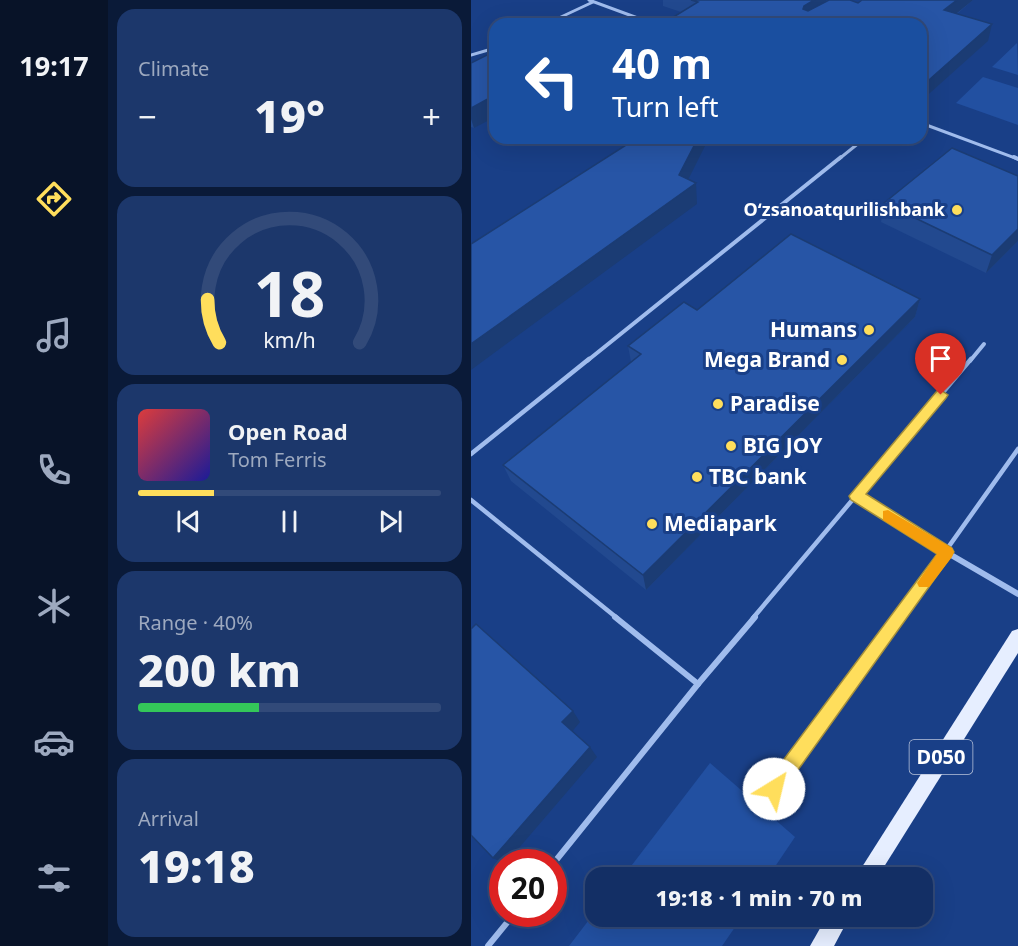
<!DOCTYPE html>
<meta charset="utf-8">
<style>
:root{--surface:#132f65;--page:#1c376b;--text:#f1f3f6;--muted:#9da9bf;--line:#324a79;--accent:#ffde5c}
body{margin:0;font-family:"Noto Sans",sans-serif;background:var(--page);color:var(--text);height:100vh;display:flex;flex-direction:column;font-size:22px;white-space:nowrap}
*{box-sizing:border-box;margin:0}
p{font-size:20px;color:var(--muted)}
.icon{flex:none;width:33px;height:33px;fill:none;stroke:currentColor;stroke-width:2;stroke-linecap:round;stroke-linejoin:round}
.map{position:relative;flex:1;overflow:hidden}
.sheet{display:flex;flex-direction:column;gap:9px;padding:9px;background:#0a1a38;width:363px}
.sheet>*{flex:none}
.guide{position:absolute;left:18px;top:18px;width:438px;height:126px;border-radius:18px;box-shadow:0 6px 24px #0002,0 0 0 2px var(--line);background:#1a4fa0;color:#fff;overflow:hidden}
.speed{position:absolute;left:18px;top:849px;display:flex;gap:12px;font-size:30px;font-weight:700;text-align:center}
.speed>*{display:grid;place-content:center;width:78px;height:78px;border-radius:50%;background:var(--surface);box-shadow:0 6px 24px #0002,0 0 0 2px var(--line);line-height:1}
.speed .limit{border:9px solid #d22;background:#fff;color:#111}
.pin{position:absolute;display:grid;place-items:center;width:51px;height:51px;color:#fff;margin:-62px -26px;border-radius:50% 50% 50% 0;rotate:-45deg;box-shadow:0 0 6px #0007}
.pin .icon{rotate:45deg}
.me{position:absolute;width:66px;margin:-33px;rotate:36deg;stroke-linejoin:round;filter:drop-shadow(0 0 4px #0008)}
.turn{display:flex;align-items:center;gap:21px;height:126px;padding:0 24px;font-size:27px}
.turn .icon{width:78px;height:78px;stroke-width:2.5}
.turn b{display:block;font-size:42px;line-height:51px}
.big{font-size:45px;font-weight:800;line-height:1.1}
.sheet .widget{flex:1;display:flex;flex-direction:column;justify-content:center;gap:9px;min-width:0;padding:0 21px;border-radius:18px;background:var(--page)}
.sheet .dial{align-items:center;gap:0}
.dial svg{height:156px;overflow:visible;fill:none;stroke:var(--line);stroke-width:7;stroke-linecap:round;text-anchor:middle}
.dial text{fill:var(--text);stroke:none}
.song{display:flex;align-items:center;gap:18px}
.cover{width:72px;height:72px;border-radius:9px;background:linear-gradient(135deg,hsl(0 70% 55%),hsl(240 70% 35%))}
.played{height:6px;border-radius:3px;background:linear-gradient(90deg,var(--accent) 25%,var(--line) 25%)}
.keys{display:flex;justify-content:space-around;direction:ltr}
.heat{display:flex;justify-content:space-between;align-items:center;font-size:33px;direction:ltr}
.charge{height:9px;border-radius:4px;background:linear-gradient(90deg,#34c759 40%,var(--line) 0)}
.trip{position:absolute;left:114px;top:867px;width:348px;height:60px;border-radius:18px;background:var(--surface);box-shadow:0 6px 24px #0002,0 0 0 2px var(--line);font-weight:800;line-height:60px;text-align:center}
main{display:flex;flex:1;min-height:0}
.menu{display:flex;flex-direction:column;width:108px;justify-content:space-around;align-items:center;background:#081328;color:var(--muted)}
.menu .icon{width:42px;height:42px}
.menu .on{color:var(--accent)}
.menu b{font-size:27px;color:var(--text)}
.map>svg:first-child{display:block}
.green{fill:#2250a1}
.lines{fill:none;stroke-linecap:round;stroke-linejoin:round}
.service-far3{stroke:#a0bced;stroke-width:3}
.service-far2{stroke:#a0bced;stroke-width:4}
.service-far1{stroke:#a0bced;stroke-width:4.5}
.service{stroke:#a0bced;stroke-width:6}
.minor{stroke:#a0bced;stroke-width:6}
.primary{fill:#e6eeff;fill-rule:evenodd}
.wall{fill:#22498f}
.shaded-wall{fill:#1b3c74}
.building{fill:#2755a6;stroke:#1b3c74;stroke-width:1.5}
.route{fill:#ffde5c;stroke:#a6903c;stroke-width:1.5}
.slow{fill:#f59e0b}
.poi-dot{fill:#ffde5c;stroke:#193f87;stroke-width:2}
.labels{text-anchor:middle;stroke-width:6;stroke-linejoin:round;paint-order:stroke}
.far-poi-label{font-size:18px;font-weight:bold;fill:#fff;stroke:#193f87;text-anchor:end}
.shield{fill:#193f87;stroke:#bac5db;stroke-width:1.5}
.shield-label{font-size:20px;font-weight:bold;fill:#fff}
.poi-label{font-size:21px;font-weight:bold;fill:#fff;stroke:#193f87;text-anchor:start}
</style>
<main>
<nav class="menu">
<b>19:17</b>
<svg class="icon on" aria-label="directions" viewBox="0 0 24 24"><path d="M12 3l9 9-9 9-9-9zM9 14v-3h6M13 9l2 2-2 2"/></svg>
<svg class="icon" aria-label="music" viewBox="0 0 24 24"><path d="M9 18V5l10-2v13"/><circle cx="6" cy="18" r="3"/><circle cx="16" cy="16" r="3"/></svg>
<svg class="icon" aria-label="phone" viewBox="0 0 24 24"><path d="M5 4h4l2 5-3 2q2 4 5 5l2-3 5 2v4C11 20 4 13 5 4z"/></svg>
<svg class="icon" aria-label="climate" viewBox="0 0 24 24"><path d="M12 3v18M4 7l16 10M4 17L20 7"/></svg>
<svg class="icon" aria-label="car" viewBox="0 0 24 24"><path d="M5 17H2v-5l4-1 3-4h7l3 4 3 1v5h-3M9 17h6M6 11h13"/><circle cx="7" cy="17" r="2"/><circle cx="17" cy="17" r="2"/></svg>
<svg class="icon" aria-label="filters" viewBox="0 0 24 24"><path d="M4 7h16M4 17h16"/><circle cx="9" cy="7" r="2"/><circle cx="15" cy="17" r="2"/></svg>
</nav>
<section class="sheet">
<div class="widget"><p>Climate</p>
<div class="heat"><a>−</a><b class="big">19°</b><a>+</a></div>
</div>
<div class="widget dial"><svg viewBox="0 0 100 80">
<path d="M14 69A42 42 0 1 1 86 69"/>
<path d="M14 69A42 42 0 0 1 8 47" stroke="#ffde5c"/>
<text x="50" y="56" font-size="32" font-weight="700">18</text>
<text x="50" y="72" font-size="11">km/h</text>
</svg></div>
<div class="widget">
<div class="song"><i class="cover"></i><div><b>Open Road</b><p>Tom Ferris</p></div></div>
<div class="played"></div>
<div class="keys"><svg class="icon" aria-label="previous" viewBox="0 0 24 24"><path d="M18 5L8 12l10 7zM5 5v14"/></svg><svg class="icon" aria-label="pause" viewBox="0 0 24 24"><path d="M8 5v14M16 5v14"/></svg><svg class="icon" aria-label="next" viewBox="0 0 24 24"><path d="M6 5l10 7-10 7zM19 5v14"/></svg></div>
</div>
<div class="widget"><p>Range · 40%</p><b class="big">200 km</b><div class="charge"></div></div>
<div class="widget"><p>Arrival</p><b class="big">19:18</b></div>
</section>
<div class="map">
<svg width="547" height="946" viewBox="0 0 547 946">
<rect width="100%" height="100%" fill="#193f87"/>
<!-- green -->
<g class="green">
<path d="M546,43L547,75L521,67Z"/>
<path d="M512,77L547,88V125L485,103Z"/>
<path d="M239,763L324,837L297,877L151,878Z"/>
<path d="M124,912V916L271,917L251,946H98Z"/>
</g>
<g class="lines">
<!-- service-far3 -->
<g class="service-far3">
<path d="M118,0L183,24"/>
<path d="M75,24L122,2"/>
<path d="M0,55L24,48"/>
<path d="M450,123L547,159"/>
<path d="M368,159L394,138"/>
</g>
<!-- service-far2 -->
<g class="service-far2">
<path d="M543,157L547,159"/>
<path d="M116,361L370,157"/>
<path d="M499,361L513,344"/>
</g>
<!-- service-far1 -->
<g class="service-far1">
<path d="M0,454L118,359"/>
<path d="M385,496L475,552"/>
<path d="M0,500L146,618"/>
<path d="M282,618L500,359"/>
<path d="M427,618L547,449"/>
</g>
<!-- service -->
<g class="service">
<path d="M227,684L284,617"/>
<path d="M289,807L428,617"/>
<path d="M82,864L227,684L144,617"/>
<path d="M17,946L43,914"/>
</g>
<!-- minor -->
<path class="minor" d="M475,552L547,594"/>
<!-- primary -->
<g class="primary">
<path d="M547,629V653L406,878H384L541,631Z"/>
<path d="M356,916H379L363,946H339Z"/>
</g>
</g>
<!-- wall -->
<g class="wall">
<path d="M192,0H355V1L387,3L391,0H502L486,14L517,41L450,24L210,12L192,6Z"/>
<path d="M0,63L3,128L0,127Z"/>
<path d="M413,203L547,241L515,273L410,222Z"/>
<path d="M449,299L444,317L175,590L40,481L32,465L160,362L157,346L226,310Z"/>
</g>
<!-- shaded-wall -->
<g class="shaded-wall">
<path d="M343,0H355V9L332,22L333,6Z"/>
<path d="M486,0H502L470,26L473,10Z"/>
<path d="M521,24L517,41L450,101V87Z"/>
<path d="M24,95V117L3,128L0,119V108Z"/>
<path d="M227,138H238L210,194L225,183L226,204L0,370V344L208,175Z"/>
<path d="M547,229V241L515,273L521,255Z"/>
<path d="M449,299L444,317L175,590L172,575Z"/>
<path d="M102,711L109,722L99,734L91,722Z"/>
<path d="M119,747L126,757L36,862L32,863L22,858Z"/>
</g>
<!-- building -->
<g class="building">
<path d="M220,0H343L333,6L332,9L337,11L358,0H379L387,3L391,0H486L473,10L521,24L450,87V24H191L227,2Z"/>
<path d="M24,51V95L0,108V63Z"/>
<path d="M166,138H227L208,175L225,183L0,344V244Z"/>
<path d="M481,148L547,176V229L521,255L413,203Z"/>
<path d="M320,234L449,299L172,575L32,465L170,354L157,346L213,302L226,310Z"/>
<path d="M5,624L102,711L91,722L119,747L22,858L0,835V629Z"/>
</g>
<!-- route -->
<path class="route" d="M470,390L477,395L475,398L395,494L481,548L483,552L309,795L303,797L296,795L294,789L296,782L466,554L380,500L378,496L466,391Z"/>
<!-- slow -->
<path class="slow" d="M417,510L481,548L483,552L481,557L458,587H448L446,583L466,554L412,520V511Z"/>
<!-- markers -->
<g class="poi-dot">
<circle cx="486" cy="210" r="6"/>
<circle cx="398" cy="330" r="6"/>
<circle cx="371" cy="360" r="6"/>
<circle cx="247" cy="404" r="6"/>
<circle cx="260" cy="446" r="6"/>
<circle cx="226" cy="477" r="6"/>
<circle cx="181" cy="524" r="6"/>
</g>
<g class="labels">
<!-- far-poi labels -->
<g class="far-poi-label">
<text x="474" y="216">Oʻzsanoatqurilishbank</text>
</g>
<!-- shield labels -->
<rect class="shield" x="438.5" y="740" width="63" height="34" rx="4.5"/>
<g class="shield-label">
<text x="470" y="764">D050</text>
</g>
<!-- poi labels -->
<g class="poi-label">
<text x="386" y="337" text-anchor="end">Humans</text>
<text x="359" y="367" text-anchor="end">Mega Brand</text>
<text x="259" y="411">Paradise</text>
<text x="272" y="453">BIG JOY</text>
<text x="238" y="484">TBC bank</text>
<text x="193" y="531">Mediapark</text>
</g>
</g>
</svg>
<div class="speed"><div class="limit">20</div></div>
<div class="pin" style="left:470px;top:395px;background:#d93025"><svg class="icon" aria-label="arrive" viewBox="0 0 24 24"><path d="M6 21V4h12l-3 4 3 4H6"/></svg></div>
<svg class="me" style="left:303px;top:789px" viewBox="-20 -20 40 40"><circle r="19" fill="#fff"/><path d="M0-13L10 11 0 6-10 11z" fill="#ffde5c"/></svg>
<div class="trip">19:18 · 1 min · 70 m</div>
<div class="guide">
<div class="turn"><svg class="icon" aria-label="left" viewBox="0 0 24 24"><path d="M17 20v-9H6M10 6l-5 5 5 5"/></svg><div><b>40 m</b>Turn left</div></div>
</div>
</div>
</main>
